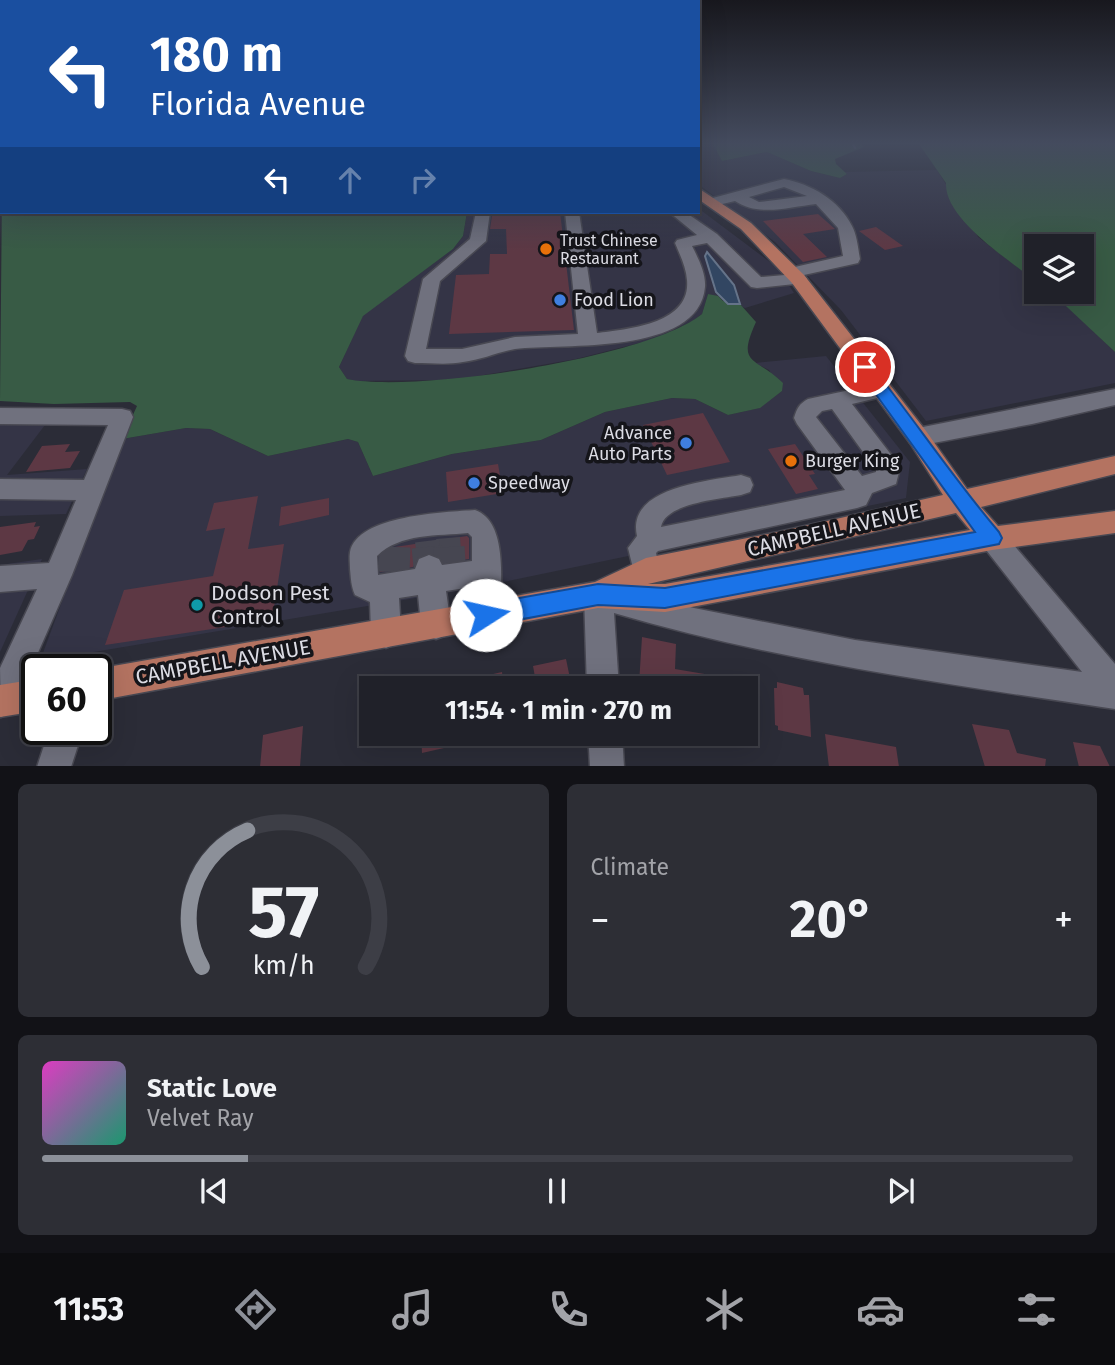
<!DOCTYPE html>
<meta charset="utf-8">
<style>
:root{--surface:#202129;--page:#2d2e35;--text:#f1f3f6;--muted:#a2a3a8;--line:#3d3e46;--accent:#8c9099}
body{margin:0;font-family:"Fira Sans",sans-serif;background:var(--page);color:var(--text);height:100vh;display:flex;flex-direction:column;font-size:26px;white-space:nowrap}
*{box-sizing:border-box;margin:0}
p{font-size:23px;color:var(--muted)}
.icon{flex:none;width:38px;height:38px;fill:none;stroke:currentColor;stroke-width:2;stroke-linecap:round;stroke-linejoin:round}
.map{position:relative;height:766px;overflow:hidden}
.side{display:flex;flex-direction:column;gap:18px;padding:18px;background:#121217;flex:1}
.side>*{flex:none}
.banner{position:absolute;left:0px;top:0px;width:700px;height:214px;box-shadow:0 7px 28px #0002,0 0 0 2px var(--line);background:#1a4fa0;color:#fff;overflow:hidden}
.controls{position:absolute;left:1024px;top:234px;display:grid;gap:14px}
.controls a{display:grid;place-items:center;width:70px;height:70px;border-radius:0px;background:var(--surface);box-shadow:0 7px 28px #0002,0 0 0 2px var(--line);font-size:35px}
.speed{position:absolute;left:21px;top:654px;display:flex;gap:14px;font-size:35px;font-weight:700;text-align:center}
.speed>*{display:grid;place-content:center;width:91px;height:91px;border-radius:50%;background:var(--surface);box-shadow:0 7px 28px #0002,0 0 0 2px var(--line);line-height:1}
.speed .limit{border:4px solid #111;border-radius:10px;background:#fff;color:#111}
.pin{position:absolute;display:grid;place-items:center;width:60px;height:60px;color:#fff;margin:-30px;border:4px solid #fff;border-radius:50%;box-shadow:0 2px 7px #0007}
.me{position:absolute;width:77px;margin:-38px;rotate:80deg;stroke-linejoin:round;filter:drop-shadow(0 0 5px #0008)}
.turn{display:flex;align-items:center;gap:24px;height:147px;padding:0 35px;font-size:32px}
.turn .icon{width:91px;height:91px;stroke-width:2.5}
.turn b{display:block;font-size:49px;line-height:60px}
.lanes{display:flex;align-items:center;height:66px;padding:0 35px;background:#0003;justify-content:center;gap:35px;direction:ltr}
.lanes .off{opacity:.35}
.big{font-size:52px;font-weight:700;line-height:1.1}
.side .widget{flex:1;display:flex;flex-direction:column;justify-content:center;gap:10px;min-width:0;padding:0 24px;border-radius:10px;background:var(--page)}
.side .dial{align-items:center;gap:0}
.dial svg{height:182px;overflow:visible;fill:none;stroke:var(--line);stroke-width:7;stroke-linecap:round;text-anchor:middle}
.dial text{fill:var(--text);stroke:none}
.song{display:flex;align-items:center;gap:21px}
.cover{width:84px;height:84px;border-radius:10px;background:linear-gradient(135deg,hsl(310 70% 55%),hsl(160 70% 35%))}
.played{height:7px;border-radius:4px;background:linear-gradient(90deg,var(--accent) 20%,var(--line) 20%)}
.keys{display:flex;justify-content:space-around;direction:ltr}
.heat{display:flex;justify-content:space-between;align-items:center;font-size:38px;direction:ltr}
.side .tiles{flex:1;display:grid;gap:18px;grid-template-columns:1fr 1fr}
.widget:last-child{grid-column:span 2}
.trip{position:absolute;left:359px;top:676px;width:399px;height:70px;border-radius:0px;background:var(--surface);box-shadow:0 7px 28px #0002,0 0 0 2px var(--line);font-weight:700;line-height:70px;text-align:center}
.tab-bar{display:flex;height:112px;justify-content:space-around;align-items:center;background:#0d0d10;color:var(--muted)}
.tab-bar .icon{width:49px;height:49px}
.tab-bar .current{color:var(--accent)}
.tab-bar b{font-size:32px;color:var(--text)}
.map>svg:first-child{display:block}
.built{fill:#343446}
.forest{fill:#385b45}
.water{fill:#324662;stroke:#657389;stroke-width:2}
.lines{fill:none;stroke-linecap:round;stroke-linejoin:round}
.stream{stroke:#657389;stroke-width:2.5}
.building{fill:#5d3844}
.minor-tunnel-far1{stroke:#464651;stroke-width:24;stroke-dasharray:24 12;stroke-linecap:butt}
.minor-tunnel{stroke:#464651;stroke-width:31;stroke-dasharray:31 15;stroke-linecap:butt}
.minor-casing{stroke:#484852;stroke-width:3}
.major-casing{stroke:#484852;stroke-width:3}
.minor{fill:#70717e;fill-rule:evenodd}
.major{fill:#b47361;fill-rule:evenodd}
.route{fill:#1a73e8;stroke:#114b97;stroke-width:2}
.food-dot{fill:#e8710a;stroke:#15151a;stroke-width:2.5}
.shop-dot{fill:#3f7fe0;stroke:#15151a;stroke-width:2.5}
.culture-dot{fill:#0f9aa8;stroke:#15151a;stroke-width:2.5}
.labels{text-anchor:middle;stroke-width:7;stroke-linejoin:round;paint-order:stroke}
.far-poi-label{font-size:16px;fill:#dcdce4;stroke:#15151a;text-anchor:start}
.poi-label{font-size:18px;fill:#dcdce4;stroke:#15151a;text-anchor:start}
.near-street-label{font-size:21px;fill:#dcdce4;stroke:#15151a}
.near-poi-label{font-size:21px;fill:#dcdce4;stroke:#15151a;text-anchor:start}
</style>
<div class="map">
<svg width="1115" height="767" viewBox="0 0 1115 767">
<rect width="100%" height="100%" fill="#2b2c37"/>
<!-- built -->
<g class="built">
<path d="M698,144H713L722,161L767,152L811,171L840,178L847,174L844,172L937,170L978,237L1036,281V292H1051L1063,302L1115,352V383L926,421L841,310L775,242L698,184Z"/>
<path d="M698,208L778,268L794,293L745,308L708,294L702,314L693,321L655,339L576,359L455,380L356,381L347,379L339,367L363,315L453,249L463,236L467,212H698Z"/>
<path d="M826,356L910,462L906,498L475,588L40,661L122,439L186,428L210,429L268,456L348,439L358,442L373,476L452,454L541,440L605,412L672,398L695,399L728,415L759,408L782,391L769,370L755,363Z"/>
<path d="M48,421L7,475L87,469L66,514L0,516V422Z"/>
<path d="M42,559L0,652V565Z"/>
</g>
<!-- forest -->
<g class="forest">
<path d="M713,144H862L864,147L835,159L836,164L847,174L840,178L811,171L767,152L722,161Z"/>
<path d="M919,144H1115V352L1051,292H1082V247H1036V281C1010,261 944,219 946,183Z"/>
<path d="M2,191V212H467L463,236L453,249L363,316L339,367L347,379C416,393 648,358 702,314L708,294L718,296L723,301L740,304L756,322C736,366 755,356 783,383L782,391L760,408L728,415L695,399L672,398L605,412L541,440L452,454L373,476L358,442L348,439L268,456L210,429L186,428L122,439L137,406L130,402L54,404L0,401Z"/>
</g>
<!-- water -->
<path class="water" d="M707,252L734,285L740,304H728L716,292L705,256Z"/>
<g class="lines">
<!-- stream -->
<path class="stream" d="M853,144L855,148"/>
</g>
<!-- building -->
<g class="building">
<path d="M502,212H560L574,330L449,334L456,275L489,274L490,254H507L506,229H490L492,216H502Z"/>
<path d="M818,214L835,229L803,234L827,257L803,262L763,221Z"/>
<path d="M876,227L903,246L885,250L859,231Z"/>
<path d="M703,413L730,462L667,475L643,425Z"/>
<path d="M70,444L65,452L80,451L70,468L26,472L42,446Z"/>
<path d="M795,444L815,474L809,475L818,489L796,494L768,449Z"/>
<path d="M498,464L503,493L448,502L446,472Z"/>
<path d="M258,496L248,549L284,544L272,620L105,645L124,590L213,576L225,528L206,531L214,503Z"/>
<path d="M329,498V515L279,526L281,507Z"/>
<path d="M36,522L34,527L40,526L34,539L28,540L22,551L0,555V527Z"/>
<path d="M467,536L469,538V559L444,562L440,557L428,553L418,557L413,567L380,572V557L395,547Z"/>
<path d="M642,637L676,644L675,669L746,681L745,688H658L639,684Z"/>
<path d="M566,659L572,688H537L533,666Z"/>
<path d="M502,672L504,688H480V677Z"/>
<path d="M777,682L803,688L804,695H809L811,737L778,730V726L775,725L774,688H777Z"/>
<path d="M972,724L1009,730L1017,753L1046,759L1045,767H985Z"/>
<path d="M303,726L300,767H260L263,735Z"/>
<path d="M421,733H444V748L422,753Z"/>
<path d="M825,734L896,747L899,767H829Z"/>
<path d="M1073,742L1100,746L1110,767H1079Z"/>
</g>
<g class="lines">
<!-- minor-tunnel-far1 -->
<g class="minor-tunnel-far1">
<path d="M448,538L449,549"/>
<path d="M427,541L428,549"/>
</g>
<!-- minor-tunnel -->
<g class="minor-tunnel">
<path d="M427,547L429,566"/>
<path d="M449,547L450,563"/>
<path d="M394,572L395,547"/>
</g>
<defs>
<g id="minor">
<path d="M784,179C811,184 839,200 852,226C857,235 858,248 860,259L858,263L804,275L807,279L804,283L757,288L751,287L707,243L692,246C698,258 706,273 705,287C699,356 563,343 515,349C498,352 481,360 463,362C448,365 431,363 415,363L408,361L405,356L423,279L470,239L476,212H490L486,241L440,281L426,349H462L515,337L578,334L565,212H579L597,333C628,329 691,324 687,280C686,267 680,255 675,243L677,240L697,235L669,212H685L717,234L761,277L785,275L786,269L843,256L838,228L816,204C789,207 759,217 735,201L714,206L707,202L709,199ZM784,187L807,196L759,202L749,197Z"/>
<path d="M882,383L890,385L893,390L890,395L852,404L896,461L900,468L896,484L872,493L866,505L857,508L658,551L656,553L660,571L656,580L646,584L636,580L628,548L637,536C626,487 708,481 741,475L750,478L753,485L750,492L741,495C721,499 665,503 661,527L845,490L797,424L794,418C797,408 799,404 808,399ZM832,409L876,470V472L862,476L816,417L822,411Z"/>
<path d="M1115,389V405L1032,424L918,446L910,443L907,437L910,431L918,428Z"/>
<path d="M0,408L122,409L130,411L133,417L72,575L12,712L1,717L0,668L37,589L0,592V566L49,563L76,500L0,499V479L84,480L108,425L0,424Z"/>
<path d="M475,510C509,522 500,585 501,615L496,625L486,629L476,625L471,615L472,587L446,591L451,625L446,635L436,639L426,635L421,625L418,595L399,598L401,633L397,643L386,648L375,643L371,633L370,602L355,595C351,586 351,579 350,569C350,564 349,557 350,552C357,515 446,512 475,510ZM468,533L472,537V561L442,565L439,559L429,555L419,559L415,569L378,575L377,556C400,533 438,536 468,533Z"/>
<path d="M992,526L1001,530L1115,664V709C946,684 778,661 614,613L619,688H587L584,595L588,585L598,582L694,608L855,640L1082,672L983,546L979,538L983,530Z"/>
<path d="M49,730H83L71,767H37Z"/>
<path d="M588,733H622L624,767H590Z"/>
</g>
<g id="major">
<path d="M698,188L751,223L804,275L926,431L967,489L1115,456V474L981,507L998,526L1115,511V533L992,550L665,612L598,608L96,701V670H93L96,669L595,582L646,558L778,532L943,495L910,443L792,283L741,229L698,199ZM956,513L970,530L665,584H648Z"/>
<path d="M37,679V711L0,717V685Z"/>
</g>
</defs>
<!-- minor casing -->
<use href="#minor" class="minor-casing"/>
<!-- major casing -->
<use href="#major" class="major-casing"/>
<!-- minor -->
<use href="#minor" class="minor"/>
<!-- major -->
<use href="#major" class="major"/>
</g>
<!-- sky -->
<linearGradient id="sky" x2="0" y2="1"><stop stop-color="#18181e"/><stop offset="0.57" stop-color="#444b5e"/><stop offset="1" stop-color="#444b5e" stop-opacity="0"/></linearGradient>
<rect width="1115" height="251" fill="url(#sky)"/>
<!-- route -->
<path class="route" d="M865,362L870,364C914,419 953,478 999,532L1002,538L999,544L665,608L598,605L486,626L479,623L475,615L479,607L486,604L598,584L665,588L975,532L859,371L857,367Z"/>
<!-- markers -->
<g class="food-dot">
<circle cx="546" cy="249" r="7"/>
<circle cx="791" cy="461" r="7"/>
</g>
<g class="shop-dot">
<circle cx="560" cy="300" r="7"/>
<circle cx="686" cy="443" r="7"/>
<circle cx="474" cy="483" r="7"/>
</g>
<circle class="culture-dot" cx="197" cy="605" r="7"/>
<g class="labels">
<!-- far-poi labels -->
<g class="far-poi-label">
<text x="560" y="246">Trust Chinese<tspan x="560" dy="18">Restaurant</tspan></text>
</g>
<!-- poi labels -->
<g class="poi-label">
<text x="574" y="306">Food Lion</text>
<text x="672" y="439" text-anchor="end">Advance<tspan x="672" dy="21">Auto Parts</tspan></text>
<text x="805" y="467">Burger King</text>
<text x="488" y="489">Speedway</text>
</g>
<!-- near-street labels -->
<g class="near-street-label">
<text transform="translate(834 530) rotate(-13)" y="7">CAMPBELL AVENUE</text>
<text transform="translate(223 662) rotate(-10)" y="7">CAMPBELL AVENUE</text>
</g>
<!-- near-poi labels -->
<g class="near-poi-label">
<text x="211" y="600">Dodson Pest<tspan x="211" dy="24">Control</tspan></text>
</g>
</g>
</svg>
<div class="controls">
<a><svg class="icon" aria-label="layers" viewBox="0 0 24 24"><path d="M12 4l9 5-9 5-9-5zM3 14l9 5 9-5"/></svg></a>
</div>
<div class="speed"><div class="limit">60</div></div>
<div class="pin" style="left:865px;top:367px;background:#d93025"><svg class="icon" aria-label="arrive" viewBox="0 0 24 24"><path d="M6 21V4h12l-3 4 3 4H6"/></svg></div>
<svg class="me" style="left:486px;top:615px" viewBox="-20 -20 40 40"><circle r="19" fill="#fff"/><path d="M0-13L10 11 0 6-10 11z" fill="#1a73e8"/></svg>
<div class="trip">11:54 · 1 min · 270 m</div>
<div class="banner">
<div class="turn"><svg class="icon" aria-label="left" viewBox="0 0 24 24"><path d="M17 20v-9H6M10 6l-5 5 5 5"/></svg><div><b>180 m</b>Florida Avenue</div></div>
<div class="lanes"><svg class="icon" aria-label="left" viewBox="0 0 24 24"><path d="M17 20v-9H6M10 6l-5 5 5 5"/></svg><svg class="icon off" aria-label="ahead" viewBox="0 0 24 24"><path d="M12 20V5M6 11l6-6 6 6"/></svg><svg class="icon off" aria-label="right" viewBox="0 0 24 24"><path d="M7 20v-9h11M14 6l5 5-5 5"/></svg></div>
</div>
</div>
<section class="side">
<div class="tiles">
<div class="widget dial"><svg viewBox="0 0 100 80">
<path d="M14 69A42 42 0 1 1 86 69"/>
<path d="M14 69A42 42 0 0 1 34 9" stroke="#8c9099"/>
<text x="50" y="56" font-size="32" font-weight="700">57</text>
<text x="50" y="72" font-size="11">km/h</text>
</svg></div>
<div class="widget"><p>Climate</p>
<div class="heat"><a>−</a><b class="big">20°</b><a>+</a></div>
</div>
<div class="widget">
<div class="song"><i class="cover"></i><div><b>Static Love</b><p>Velvet Ray</p></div></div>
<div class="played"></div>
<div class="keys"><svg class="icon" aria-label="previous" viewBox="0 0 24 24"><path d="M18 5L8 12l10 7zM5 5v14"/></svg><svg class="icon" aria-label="pause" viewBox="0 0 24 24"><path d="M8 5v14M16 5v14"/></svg><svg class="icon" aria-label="next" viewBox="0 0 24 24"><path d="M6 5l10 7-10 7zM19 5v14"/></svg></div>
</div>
</div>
</section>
<nav class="tab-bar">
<b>11:53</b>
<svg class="icon current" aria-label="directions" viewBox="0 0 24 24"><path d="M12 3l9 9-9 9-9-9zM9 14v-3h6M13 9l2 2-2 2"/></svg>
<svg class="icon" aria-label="music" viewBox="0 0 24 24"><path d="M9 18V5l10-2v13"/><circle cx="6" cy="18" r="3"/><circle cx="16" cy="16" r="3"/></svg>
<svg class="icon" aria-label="phone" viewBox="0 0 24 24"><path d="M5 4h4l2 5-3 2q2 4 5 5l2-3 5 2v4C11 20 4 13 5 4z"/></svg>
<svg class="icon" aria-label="climate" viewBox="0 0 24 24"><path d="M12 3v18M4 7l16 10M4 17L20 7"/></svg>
<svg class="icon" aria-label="car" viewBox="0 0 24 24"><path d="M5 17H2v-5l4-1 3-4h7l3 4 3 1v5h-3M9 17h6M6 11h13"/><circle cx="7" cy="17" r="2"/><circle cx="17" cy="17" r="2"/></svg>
<svg class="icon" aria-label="filters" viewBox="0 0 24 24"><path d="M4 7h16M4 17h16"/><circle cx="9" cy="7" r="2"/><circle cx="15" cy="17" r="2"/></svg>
</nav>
